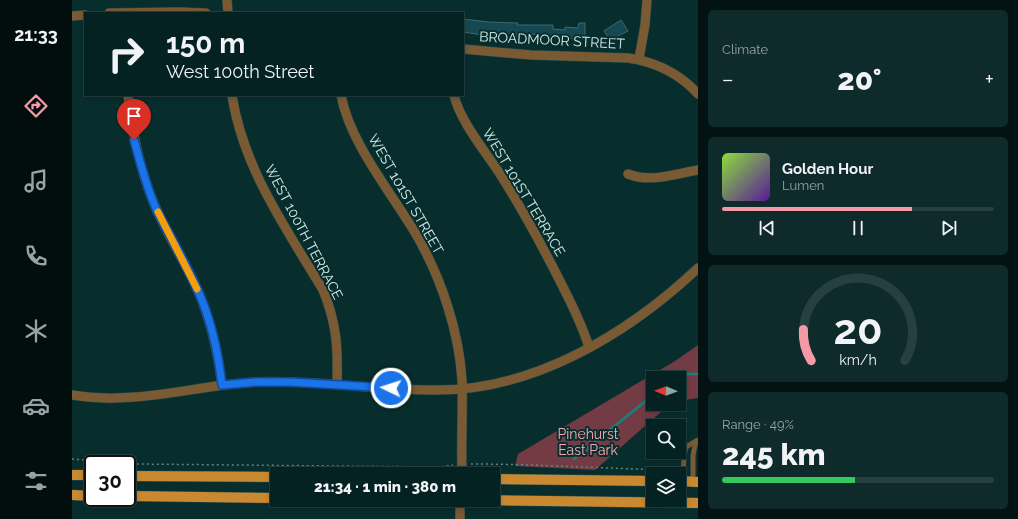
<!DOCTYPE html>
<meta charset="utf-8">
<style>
:root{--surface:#052222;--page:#0e2a2a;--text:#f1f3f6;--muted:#97a4a5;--line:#263f40;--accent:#f49aa7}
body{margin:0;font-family:Raleway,sans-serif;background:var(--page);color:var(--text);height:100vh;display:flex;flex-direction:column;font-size:15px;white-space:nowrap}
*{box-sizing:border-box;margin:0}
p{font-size:13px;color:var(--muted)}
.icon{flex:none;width:22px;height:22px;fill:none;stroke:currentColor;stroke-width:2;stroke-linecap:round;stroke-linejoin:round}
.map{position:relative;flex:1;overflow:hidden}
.side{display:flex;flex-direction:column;gap:10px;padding:10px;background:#031313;width:320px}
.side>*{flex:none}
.hud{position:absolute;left:12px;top:12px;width:380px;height:84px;border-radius:0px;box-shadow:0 2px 6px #0003,0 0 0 1px var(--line);background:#052222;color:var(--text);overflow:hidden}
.needle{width:26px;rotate:271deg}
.buttons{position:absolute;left:574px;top:371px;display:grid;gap:8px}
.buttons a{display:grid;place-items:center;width:40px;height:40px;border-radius:0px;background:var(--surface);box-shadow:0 2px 6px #0003,0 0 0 1px var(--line);font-size:20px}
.speed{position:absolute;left:12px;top:455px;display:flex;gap:8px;font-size:20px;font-weight:700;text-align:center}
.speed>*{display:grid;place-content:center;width:52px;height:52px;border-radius:50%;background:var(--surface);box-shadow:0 2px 6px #0003,0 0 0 1px var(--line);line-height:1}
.speed .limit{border:2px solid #111;border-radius:6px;background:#fff;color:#111}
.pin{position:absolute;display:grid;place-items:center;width:34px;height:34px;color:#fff;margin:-41px -17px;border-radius:50% 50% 50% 0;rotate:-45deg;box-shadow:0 0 4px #0007}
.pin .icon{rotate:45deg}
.me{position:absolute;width:44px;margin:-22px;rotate:274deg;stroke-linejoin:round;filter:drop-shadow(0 0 3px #0008)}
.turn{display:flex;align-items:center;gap:14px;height:84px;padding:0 16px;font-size:18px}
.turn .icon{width:52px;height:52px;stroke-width:2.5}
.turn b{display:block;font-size:28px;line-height:34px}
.big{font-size:30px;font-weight:800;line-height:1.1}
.side .tile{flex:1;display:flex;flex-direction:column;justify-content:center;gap:6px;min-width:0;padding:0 14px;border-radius:6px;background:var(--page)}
.side .dial{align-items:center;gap:0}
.dial svg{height:104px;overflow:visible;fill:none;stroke:var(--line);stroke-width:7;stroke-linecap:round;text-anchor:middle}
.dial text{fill:var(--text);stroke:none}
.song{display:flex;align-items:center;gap:12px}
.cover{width:48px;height:48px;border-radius:6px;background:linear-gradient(135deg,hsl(90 70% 55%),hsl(270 70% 35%))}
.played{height:4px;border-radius:2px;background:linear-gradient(90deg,var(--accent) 70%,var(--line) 70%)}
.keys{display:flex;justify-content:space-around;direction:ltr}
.heat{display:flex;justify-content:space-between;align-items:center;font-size:22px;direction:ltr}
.charge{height:6px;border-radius:3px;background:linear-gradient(90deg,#34c759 49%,var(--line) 0)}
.trip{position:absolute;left:198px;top:467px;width:230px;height:40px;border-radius:0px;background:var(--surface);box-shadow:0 2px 6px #0003,0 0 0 1px var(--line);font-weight:800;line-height:40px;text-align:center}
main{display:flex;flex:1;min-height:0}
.dock{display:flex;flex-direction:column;width:72px;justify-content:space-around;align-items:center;background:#020e0e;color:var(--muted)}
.dock .icon{width:28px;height:28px}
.dock .current{color:var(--accent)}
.dock b{font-size:18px;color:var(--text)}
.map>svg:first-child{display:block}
.green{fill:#733b44}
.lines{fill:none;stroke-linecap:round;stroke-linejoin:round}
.stream{stroke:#14827d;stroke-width:2.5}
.building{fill:#164851;stroke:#3b6a73}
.lane-casing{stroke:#274c4b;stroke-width:5.5}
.street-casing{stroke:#274c4b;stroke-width:10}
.primary-casing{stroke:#274c4b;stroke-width:11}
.path{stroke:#638382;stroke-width:1.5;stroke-dasharray:2 3;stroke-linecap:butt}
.lane{stroke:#795a33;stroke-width:4.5}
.street{stroke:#795a33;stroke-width:9}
.primary{stroke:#c98930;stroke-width:10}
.route-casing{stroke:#114b97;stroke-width:10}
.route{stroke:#1a73e8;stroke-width:7}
.slow{stroke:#f59e0b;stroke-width:7}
.labels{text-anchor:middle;stroke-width:4;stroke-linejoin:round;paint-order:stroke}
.street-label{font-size:14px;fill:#d2ebe9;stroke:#072e2d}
.park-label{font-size:14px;fill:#faa9b4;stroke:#072e2d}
</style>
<main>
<nav class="dock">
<b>21:33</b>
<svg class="icon current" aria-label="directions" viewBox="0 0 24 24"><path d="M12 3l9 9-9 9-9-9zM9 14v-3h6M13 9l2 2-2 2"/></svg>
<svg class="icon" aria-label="music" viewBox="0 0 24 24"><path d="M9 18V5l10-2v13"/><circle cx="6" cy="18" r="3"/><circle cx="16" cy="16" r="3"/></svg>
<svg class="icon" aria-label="phone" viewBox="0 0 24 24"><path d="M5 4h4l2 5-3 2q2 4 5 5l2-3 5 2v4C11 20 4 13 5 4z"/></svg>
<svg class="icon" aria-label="climate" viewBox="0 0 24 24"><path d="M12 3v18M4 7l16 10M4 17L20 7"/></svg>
<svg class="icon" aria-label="car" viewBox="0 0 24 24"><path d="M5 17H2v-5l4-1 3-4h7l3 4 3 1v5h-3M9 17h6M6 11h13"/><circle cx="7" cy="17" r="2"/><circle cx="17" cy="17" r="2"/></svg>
<svg class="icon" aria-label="filters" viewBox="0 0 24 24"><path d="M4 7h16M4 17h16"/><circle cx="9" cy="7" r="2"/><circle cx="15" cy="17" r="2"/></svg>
</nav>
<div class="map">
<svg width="626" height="519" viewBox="0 0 626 519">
<rect width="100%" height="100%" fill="#072e2d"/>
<!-- green -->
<path class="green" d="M626,345V398L607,401V378H581V404H598L523,470L443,466L446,454L603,361Z"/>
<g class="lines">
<!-- stream -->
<g class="stream">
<path d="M603,378L607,374H626"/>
<path d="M502,459L581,395"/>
</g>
</g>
<!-- building -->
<g class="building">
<path d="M391,19L416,22L446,23L445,25H481V29L493,30V27L506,28L507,23H513V39L468,37V35L445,33V38H434L435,34L411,32V35L391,32Z"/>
<path d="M549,20L556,31L538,40L532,31Z"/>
</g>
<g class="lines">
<defs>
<g id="lane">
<path d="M611,481L612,455L614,447L626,440"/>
<path d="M621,482V455L624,441"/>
</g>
<g id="street">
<path d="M155,0L156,13"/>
<path d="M37,13L107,12L134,13"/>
<path d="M0,16L13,15"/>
<path d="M391,49L459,55L556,58C584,62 607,73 626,94"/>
<path d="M567,59L573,25L575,0"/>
<path d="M56,95C60,130 66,163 79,196C91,229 112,259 126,291C139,321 146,353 150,385"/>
<path d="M160,95C171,168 214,228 251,290C265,324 266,348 265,384"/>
<path d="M269,95C278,144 320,193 345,236C369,278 387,331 390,380C391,411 389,443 390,474"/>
<path d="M382,95C388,121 413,151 428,174C452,212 473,251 493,291C502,309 511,328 517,347"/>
<path d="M556,174C578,183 604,174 626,170"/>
<path d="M0,395C61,406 124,385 185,382C244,380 302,390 361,390C460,392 556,334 626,268"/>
<path d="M388,519V500"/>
</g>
<g id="primary">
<path d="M0,475H21"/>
<path d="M55,476L205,477"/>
<path d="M421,479L581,481"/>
<path d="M607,481L626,482"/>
<path d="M0,495L21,496"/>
<path d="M55,496L205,498"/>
<path d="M407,500L626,503"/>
</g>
</defs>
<!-- lane casing -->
<use href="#lane" class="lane-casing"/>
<!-- street casing -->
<use href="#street" class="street-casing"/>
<!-- primary casing -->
<use href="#primary" class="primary-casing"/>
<!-- path -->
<g class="path">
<path d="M0,459L65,464L368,467L381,465"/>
<path d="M399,464C467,464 536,469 605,470"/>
</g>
<!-- lane -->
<use href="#lane" class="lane"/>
<!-- street -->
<use href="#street" class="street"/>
<!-- primary -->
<use href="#primary" class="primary"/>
</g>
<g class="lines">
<defs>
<path id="route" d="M62,140C69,165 75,190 86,213C102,244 121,275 133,308C142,333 147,359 150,385L184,382H218L319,388"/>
</defs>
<!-- route casing -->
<use href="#route" class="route-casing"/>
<!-- route -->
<use href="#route" class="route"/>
<!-- slow -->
<path class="slow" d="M86,212L125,289"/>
</g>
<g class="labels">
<!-- street labels -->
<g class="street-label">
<text transform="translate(480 40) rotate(3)" y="5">BROADMOOR STREET</text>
<text transform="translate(452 192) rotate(59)" y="5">WEST 101ST TERRACE</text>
<text transform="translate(334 194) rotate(60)" y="5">WEST 101ST STREET</text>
<text transform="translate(232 232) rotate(62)" y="5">WEST 100TH TERRACE</text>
</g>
<!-- park labels -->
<g class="park-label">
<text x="516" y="439">Pinehurst<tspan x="516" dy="16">East Park</tspan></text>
</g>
</g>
</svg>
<div class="buttons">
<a><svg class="needle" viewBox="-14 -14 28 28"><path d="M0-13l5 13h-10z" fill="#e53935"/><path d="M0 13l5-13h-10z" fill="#97a4a5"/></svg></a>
<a><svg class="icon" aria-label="search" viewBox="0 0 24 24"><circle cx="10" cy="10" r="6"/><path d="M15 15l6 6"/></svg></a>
<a><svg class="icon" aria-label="layers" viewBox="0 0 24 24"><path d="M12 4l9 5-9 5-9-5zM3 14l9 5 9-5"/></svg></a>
</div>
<div class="speed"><div class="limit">30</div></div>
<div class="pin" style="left:62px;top:140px;background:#d93025"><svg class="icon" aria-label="arrive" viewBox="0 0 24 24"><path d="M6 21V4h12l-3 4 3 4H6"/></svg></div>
<svg class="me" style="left:319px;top:388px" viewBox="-20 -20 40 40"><circle r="17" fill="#1a73e8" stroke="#fff" stroke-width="3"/><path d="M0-11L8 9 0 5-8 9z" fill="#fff"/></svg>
<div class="trip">21:34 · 1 min · 380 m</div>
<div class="hud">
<div class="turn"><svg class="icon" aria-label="right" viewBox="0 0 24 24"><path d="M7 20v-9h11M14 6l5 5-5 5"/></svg><div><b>150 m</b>West 100th Street</div></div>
</div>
</div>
<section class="side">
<div class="tile"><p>Climate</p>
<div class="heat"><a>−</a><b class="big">20°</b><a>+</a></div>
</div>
<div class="tile">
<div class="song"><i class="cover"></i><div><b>Golden Hour</b><p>Lumen</p></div></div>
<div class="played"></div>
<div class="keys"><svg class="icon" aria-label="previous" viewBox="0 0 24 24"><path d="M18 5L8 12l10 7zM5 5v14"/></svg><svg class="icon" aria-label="pause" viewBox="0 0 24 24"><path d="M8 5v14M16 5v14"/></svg><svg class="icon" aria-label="next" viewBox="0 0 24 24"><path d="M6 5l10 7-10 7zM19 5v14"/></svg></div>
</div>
<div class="tile dial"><svg viewBox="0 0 100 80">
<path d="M14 69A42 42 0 1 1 86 69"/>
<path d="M14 69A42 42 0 0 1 8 45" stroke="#f49aa7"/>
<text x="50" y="56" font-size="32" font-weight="700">20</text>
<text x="50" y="72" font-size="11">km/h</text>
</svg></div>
<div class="tile"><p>Range · 49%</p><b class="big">245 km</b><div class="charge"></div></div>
</section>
</main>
